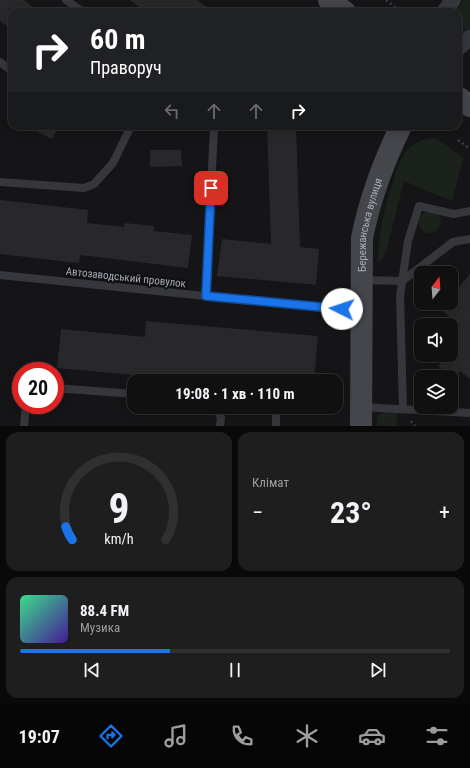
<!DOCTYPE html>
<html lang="uk">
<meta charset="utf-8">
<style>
:root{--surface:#101011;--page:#1e1e1f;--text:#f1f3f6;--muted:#9c9d9f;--line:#303031;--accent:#1a73e8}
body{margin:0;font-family:"Roboto Condensed",sans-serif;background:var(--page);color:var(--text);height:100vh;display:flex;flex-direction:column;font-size:15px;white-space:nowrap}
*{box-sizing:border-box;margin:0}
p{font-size:13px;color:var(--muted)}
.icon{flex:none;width:22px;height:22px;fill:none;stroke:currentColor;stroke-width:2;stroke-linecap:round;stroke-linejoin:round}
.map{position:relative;height:426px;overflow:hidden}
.panel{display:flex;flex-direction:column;gap:6px;padding:6px;background:#090909;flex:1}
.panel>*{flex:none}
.banner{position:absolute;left:8px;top:8px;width:454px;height:122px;border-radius:12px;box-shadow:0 2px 10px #0003,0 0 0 1px var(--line);background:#202124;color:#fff;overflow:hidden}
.needle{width:26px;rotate:17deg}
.fabs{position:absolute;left:414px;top:266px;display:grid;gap:8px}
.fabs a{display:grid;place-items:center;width:44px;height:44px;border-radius:8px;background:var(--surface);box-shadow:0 2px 10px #0003,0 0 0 1px var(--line);font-size:20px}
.speed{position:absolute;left:12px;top:362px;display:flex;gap:8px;font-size:20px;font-weight:700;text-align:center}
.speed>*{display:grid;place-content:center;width:52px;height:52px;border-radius:50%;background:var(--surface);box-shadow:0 2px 10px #0003,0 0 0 1px var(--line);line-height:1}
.speed .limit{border:6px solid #d22;background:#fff;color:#111}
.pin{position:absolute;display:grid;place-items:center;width:34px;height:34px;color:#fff;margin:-17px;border-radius:8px;box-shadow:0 2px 6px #0006}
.me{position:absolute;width:44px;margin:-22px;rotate:274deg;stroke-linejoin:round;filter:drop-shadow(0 0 3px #0008)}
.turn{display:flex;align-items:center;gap:14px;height:84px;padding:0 16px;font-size:18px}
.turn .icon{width:52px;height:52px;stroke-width:2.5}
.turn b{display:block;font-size:28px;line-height:34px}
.lanes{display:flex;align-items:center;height:38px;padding:0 16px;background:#0003;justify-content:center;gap:20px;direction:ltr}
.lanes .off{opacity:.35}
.big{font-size:30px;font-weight:700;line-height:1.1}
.panel .tile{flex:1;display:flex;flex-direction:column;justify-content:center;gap:6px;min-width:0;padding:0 14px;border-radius:12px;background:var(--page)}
.panel .dial{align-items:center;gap:0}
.dial svg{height:104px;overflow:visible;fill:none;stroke:var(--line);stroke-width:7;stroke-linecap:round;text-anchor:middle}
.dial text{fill:var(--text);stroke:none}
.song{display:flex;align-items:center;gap:12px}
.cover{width:48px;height:48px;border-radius:6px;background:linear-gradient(135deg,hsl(150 70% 55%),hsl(260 70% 35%))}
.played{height:4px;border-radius:2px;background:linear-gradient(90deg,var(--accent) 35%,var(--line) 35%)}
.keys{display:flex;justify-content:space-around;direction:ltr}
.heat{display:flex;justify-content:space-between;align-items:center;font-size:22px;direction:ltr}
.panel .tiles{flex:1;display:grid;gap:6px;grid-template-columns:1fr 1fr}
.tile:last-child{grid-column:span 2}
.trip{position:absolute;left:127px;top:374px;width:216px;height:40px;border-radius:12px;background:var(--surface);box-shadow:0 2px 10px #0003,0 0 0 1px var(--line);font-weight:700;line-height:40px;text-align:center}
.dock{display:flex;height:64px;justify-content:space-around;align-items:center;background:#060607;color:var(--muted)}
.dock .icon{width:28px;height:28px}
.dock .current{color:var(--accent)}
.dock b{font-size:18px;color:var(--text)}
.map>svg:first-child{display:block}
.green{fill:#1b221c}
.building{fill:#28282b}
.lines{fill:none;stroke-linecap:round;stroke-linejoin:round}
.path{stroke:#3c3e43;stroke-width:2.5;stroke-dasharray:2 3;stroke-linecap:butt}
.lane{stroke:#36373c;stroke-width:8}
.street{stroke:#36373c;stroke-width:16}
.secondary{stroke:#44464c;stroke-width:22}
.route-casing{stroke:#114b97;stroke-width:10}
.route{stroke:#1a73e8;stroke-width:7}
.labels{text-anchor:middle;stroke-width:4;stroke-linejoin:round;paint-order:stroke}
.street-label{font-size:11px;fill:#a7acb7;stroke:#101012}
</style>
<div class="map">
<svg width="470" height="426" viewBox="0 0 470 426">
<rect width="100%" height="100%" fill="#151517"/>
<!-- green -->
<g class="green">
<path d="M464,0H470V31L467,34L458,27V12H455Z"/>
<path d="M433,138L438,139L463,158L452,201L404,181L386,252L382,259L378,263C378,234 385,206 394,179C397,169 401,156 408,149C415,142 424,139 433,138Z"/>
<circle cx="430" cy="222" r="11"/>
<path d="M385,412H397V426H377V416Z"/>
</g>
<!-- building -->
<g class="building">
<path d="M0,0H24L39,12H12V30L0,21Z"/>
<path d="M130,0H197L213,12H146Z"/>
<path d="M26,126H59L52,139Z"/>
<path d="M267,126H296L300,247L319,249L316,285L217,276L222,239L271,244Z"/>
<path d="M150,150H181L182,166L150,167Z"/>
<path d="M0,200L88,210L87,223L124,227L125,223L154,226V231L192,235L188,268L80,255L79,263L0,254Z"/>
<path d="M470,274V379L460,371L454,378L438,366L447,355H451V350L455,344L451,341V336L460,325L441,310L446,303H451V297Z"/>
<path d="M146,321L318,336L314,381H202L57,368L61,329L145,337Z"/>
</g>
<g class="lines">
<!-- path -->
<g class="path">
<path d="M386,0L402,12"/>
<path d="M458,140L470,149"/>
<path d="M411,421L415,426"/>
</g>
<!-- lane -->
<g class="lane">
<path d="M66,0L83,12"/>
<path d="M0,62L12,71"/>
<path d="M0,182L84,188L94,184L113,163L131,126"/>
<path d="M0,275L322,308L362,310"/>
<path d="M363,280L402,281L453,242L470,239"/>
<path d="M206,296L214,126"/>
<path d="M55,388L134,394"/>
<path d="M216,407L221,418L220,426"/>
<path d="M276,407V426"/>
<path d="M361,407L470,413"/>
<path d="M403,409L400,296L408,241L419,206L454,214L470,211"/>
<path d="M24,426L26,405"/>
</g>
<!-- street -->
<g class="street">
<path d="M444,12L453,0"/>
<path d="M458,48L470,38"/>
</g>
<!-- secondary -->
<g class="secondary">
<path d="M329,0L345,12"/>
<path d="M458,97L470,106"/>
<path id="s1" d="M361,426L362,238C370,198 383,163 401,126"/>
</g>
</g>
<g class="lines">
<defs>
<path id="route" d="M211,188L206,296L342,309"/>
</defs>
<!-- route casing -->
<use href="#route" class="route-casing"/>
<!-- route -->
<use href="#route" class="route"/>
</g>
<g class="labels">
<!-- street labels -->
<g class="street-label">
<text dy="4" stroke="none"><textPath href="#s1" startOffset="202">Бережанська вулиця</textPath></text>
<text transform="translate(126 277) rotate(6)" y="4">Автозаводський провулок</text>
</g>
</g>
</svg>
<div class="fabs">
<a><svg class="needle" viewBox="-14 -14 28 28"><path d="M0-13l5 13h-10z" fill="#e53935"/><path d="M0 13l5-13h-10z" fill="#9c9d9f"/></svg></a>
<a><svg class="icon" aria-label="sound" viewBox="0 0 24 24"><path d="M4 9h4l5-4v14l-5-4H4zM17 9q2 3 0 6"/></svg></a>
<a><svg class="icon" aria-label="layers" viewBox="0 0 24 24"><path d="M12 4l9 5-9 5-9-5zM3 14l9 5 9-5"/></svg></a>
</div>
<div class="speed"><div class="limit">20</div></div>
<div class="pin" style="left:211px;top:188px;background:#d93025"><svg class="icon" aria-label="arrive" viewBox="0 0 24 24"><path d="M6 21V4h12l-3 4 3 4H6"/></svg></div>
<svg class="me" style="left:342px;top:309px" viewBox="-20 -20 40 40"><circle r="19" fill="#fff"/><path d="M0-13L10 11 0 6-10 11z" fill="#1a73e8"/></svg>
<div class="trip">19:08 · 1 хв · 110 m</div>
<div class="banner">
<div class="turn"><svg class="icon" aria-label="right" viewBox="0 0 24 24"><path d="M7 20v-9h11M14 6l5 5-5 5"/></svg><div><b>60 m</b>Праворуч</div></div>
<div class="lanes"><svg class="icon off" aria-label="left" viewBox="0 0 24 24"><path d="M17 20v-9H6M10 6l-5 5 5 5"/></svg><svg class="icon off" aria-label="ahead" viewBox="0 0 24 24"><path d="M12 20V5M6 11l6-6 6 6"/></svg><svg class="icon off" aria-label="ahead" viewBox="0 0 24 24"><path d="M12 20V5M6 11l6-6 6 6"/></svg><svg class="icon" aria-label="right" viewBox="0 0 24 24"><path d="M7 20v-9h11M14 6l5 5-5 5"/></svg></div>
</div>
</div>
<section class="panel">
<div class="tiles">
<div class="tile dial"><svg viewBox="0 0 100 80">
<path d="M14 69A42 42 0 1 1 86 69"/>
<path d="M14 69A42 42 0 0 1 9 59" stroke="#1a73e8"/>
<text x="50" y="56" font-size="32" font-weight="700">9</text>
<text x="50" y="72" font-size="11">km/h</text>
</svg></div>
<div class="tile"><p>Клімат</p>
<div class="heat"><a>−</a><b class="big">23°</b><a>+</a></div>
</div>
<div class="tile">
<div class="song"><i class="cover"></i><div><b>88.4 FM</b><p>Музика</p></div></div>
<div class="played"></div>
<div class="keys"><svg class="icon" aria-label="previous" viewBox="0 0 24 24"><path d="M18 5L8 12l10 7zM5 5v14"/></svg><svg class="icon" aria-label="pause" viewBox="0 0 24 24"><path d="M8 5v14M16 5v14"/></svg><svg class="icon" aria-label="next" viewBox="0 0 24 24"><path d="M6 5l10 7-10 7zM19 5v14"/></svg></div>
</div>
</div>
</section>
<nav class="dock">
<b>19:07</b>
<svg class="icon current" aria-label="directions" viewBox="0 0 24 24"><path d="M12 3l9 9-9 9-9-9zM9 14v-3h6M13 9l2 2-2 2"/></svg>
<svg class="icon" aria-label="music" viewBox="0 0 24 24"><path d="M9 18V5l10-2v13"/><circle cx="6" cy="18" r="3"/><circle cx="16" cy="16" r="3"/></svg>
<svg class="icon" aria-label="phone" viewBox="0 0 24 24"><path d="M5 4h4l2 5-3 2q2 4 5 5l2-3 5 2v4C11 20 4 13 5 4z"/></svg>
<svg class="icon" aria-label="climate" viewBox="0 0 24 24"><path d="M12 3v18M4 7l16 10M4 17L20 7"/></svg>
<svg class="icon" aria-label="car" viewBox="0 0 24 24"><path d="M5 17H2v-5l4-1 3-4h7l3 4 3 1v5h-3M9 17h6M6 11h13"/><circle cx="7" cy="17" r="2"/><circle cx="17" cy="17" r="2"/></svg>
<svg class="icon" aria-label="filters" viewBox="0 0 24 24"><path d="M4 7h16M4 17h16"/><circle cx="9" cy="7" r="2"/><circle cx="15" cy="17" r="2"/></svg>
</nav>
